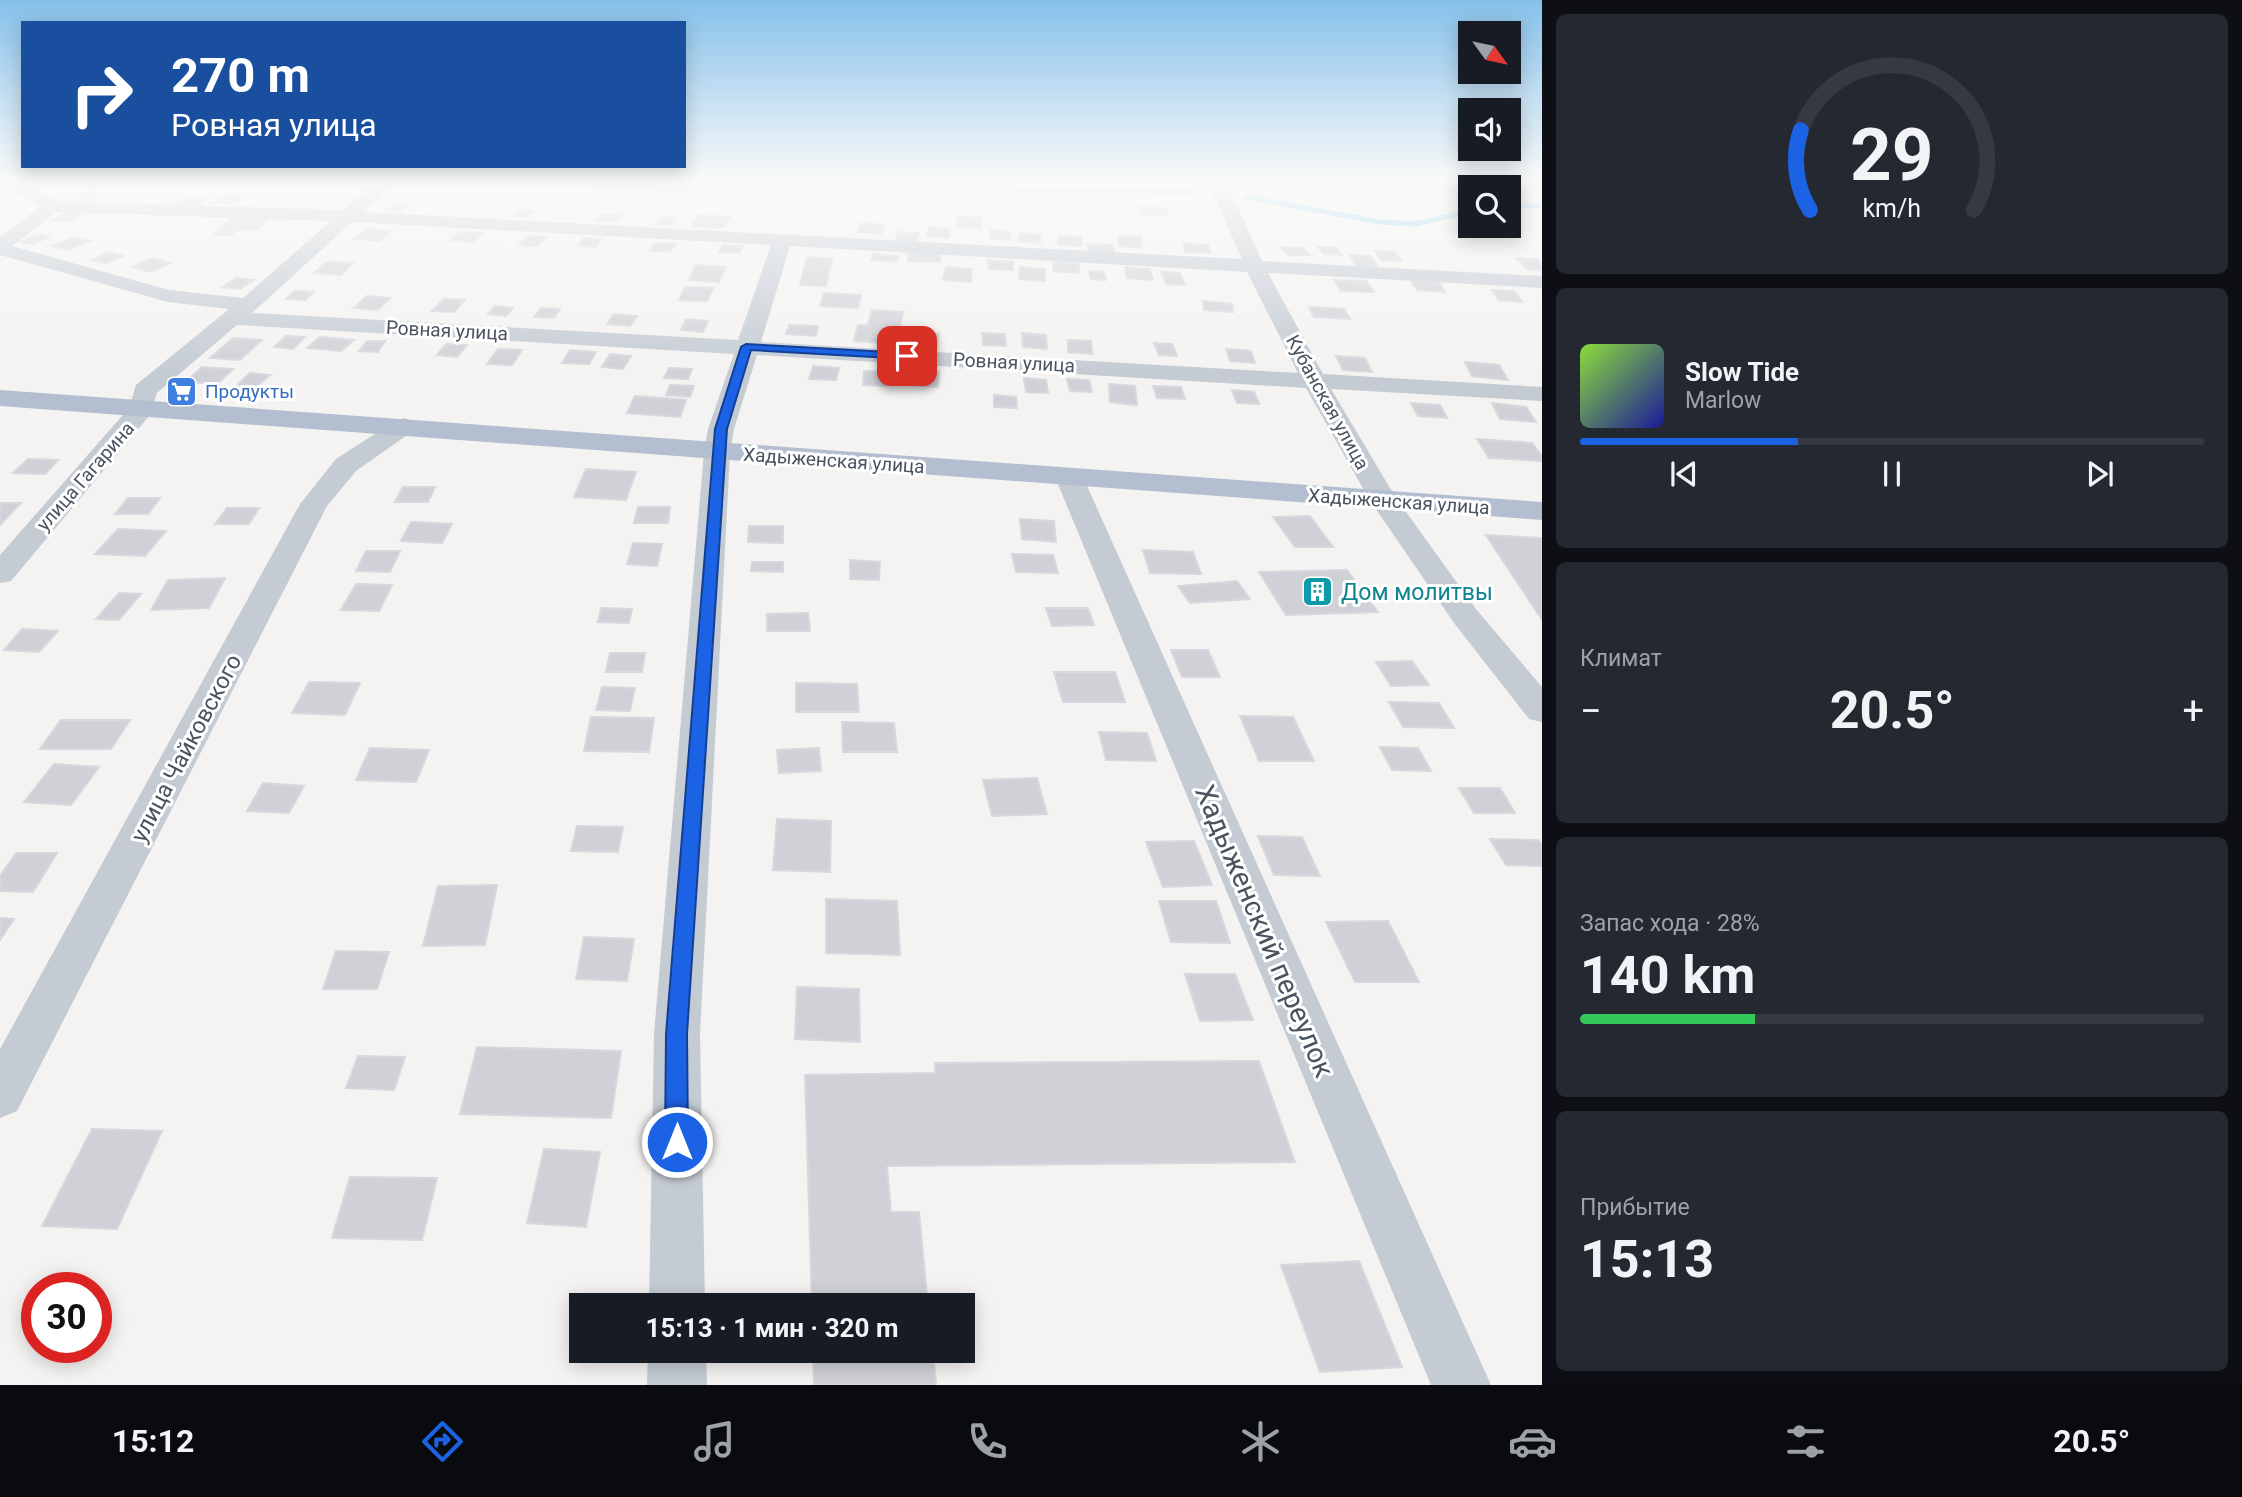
<!DOCTYPE html>
<html lang="ru">
<meta charset="utf-8">
<style>
:root{--surface:#171b24;--page:#242831;--text:#f1f3f6;--muted:#9ea1a6;--line:#363941;--accent:#1c62e5}
body{margin:0;font-family:Roboto,sans-serif;background:var(--page);color:var(--text);height:100vh;display:flex;flex-direction:column;font-size:26px;white-space:nowrap}
*{box-sizing:border-box;margin:0}
p{font-size:23px;color:var(--muted)}
.icon{flex:none;width:38px;height:38px;fill:none;stroke:currentColor;stroke-width:2;stroke-linecap:round;stroke-linejoin:round}
.map{position:relative;flex:1;overflow:hidden}
.panel{display:flex;flex-direction:column;gap:14px;padding:14px;background:#0d0f14;width:700px}
.panel>*{flex:none}
.hud{position:absolute;left:21px;top:21px;width:665px;height:147px;border-radius:0px;box-shadow:0 4px 18px #0003;background:#1a4fa0;color:#fff;overflow:hidden}
.needle{width:46px;rotate:123deg}
.controls{position:absolute;left:1458px;top:21px;display:grid;gap:14px}
.controls a{display:grid;place-items:center;width:63px;height:63px;border-radius:0px;background:var(--surface);box-shadow:0 4px 18px #0003;font-size:35px}
.speed{position:absolute;left:21px;top:1272px;display:flex;gap:14px;font-size:35px;font-weight:700;text-align:center}
.speed>*{display:grid;place-content:center;width:91px;height:91px;border-radius:50%;background:var(--surface);box-shadow:0 4px 18px #0003;line-height:1}
.speed .limit{border:10px solid #d22;background:#fff;color:#111}
.pin{position:absolute;display:grid;place-items:center;width:60px;height:60px;color:#fff;margin:-30px;border-radius:14px;box-shadow:0 4px 10px #0006}
.me{position:absolute;width:77px;margin:-38px;rotate:0deg;stroke-linejoin:round;filter:drop-shadow(0 0 5px #0008)}
.turn{display:flex;align-items:center;gap:24px;height:147px;padding:0 35px;font-size:32px}
.turn .icon{width:91px;height:91px;stroke-width:2.5}
.turn b{display:block;font-size:49px;line-height:60px}
.big{font-size:52px;font-weight:700;line-height:1.1}
.panel .card{flex:1;display:flex;flex-direction:column;justify-content:center;gap:10px;min-width:0;padding:0 24px;border-radius:10px;background:var(--page)}
.panel .dial{align-items:center;gap:0}
.dial svg{height:182px;overflow:visible;fill:none;stroke:var(--line);stroke-width:7;stroke-linecap:round;text-anchor:middle}
.dial text{fill:var(--text);stroke:none}
.song{display:flex;align-items:center;gap:21px}
.cover{width:84px;height:84px;border-radius:10px;background:linear-gradient(135deg,hsl(90 70% 55%),hsl(240 70% 35%))}
.played{height:7px;border-radius:4px;background:linear-gradient(90deg,var(--accent) 35%,var(--line) 35%)}
.keys{display:flex;justify-content:space-around;direction:ltr}
.heat{display:flex;justify-content:space-between;align-items:center;font-size:38px;direction:ltr}
.charge{height:10px;border-radius:5px;background:linear-gradient(90deg,#34c759 28%,var(--line) 0)}
.trip{position:absolute;left:569px;top:1293px;width:406px;height:70px;border-radius:0px;background:var(--surface);box-shadow:0 4px 18px #0003;font-weight:700;line-height:70px;text-align:center}
.dock{display:flex;height:112px;justify-content:space-around;align-items:center;background:#090b0e;color:var(--muted)}
.dock .icon{width:49px;height:49px}
.dock .active{color:var(--accent)}
.dock b{font-size:32px;color:var(--text)}
main{display:flex;flex:1;min-height:0}
.map>svg:first-child{display:block}
.lines{fill:none;stroke-linecap:round;stroke-linejoin:round}
.stream{stroke:#90d1ec;stroke-width:5}
.building{fill:#cfd1d6;stroke:#d6d8dd;stroke-width:2}
.minor{fill:#c4cbd3;fill-rule:evenodd}
.major{fill:#b3bfd0;fill-rule:evenodd}
.route{fill:#1c62e5;stroke:#124095;stroke-width:2}
.labels{text-anchor:middle;stroke-width:6;stroke-linejoin:round;paint-order:stroke}
.far-street-label{font-size:19px;fill:#4a5460;stroke:#fff}
.far-shop-label{font-size:19px;fill:#366cbe;stroke:#fff;text-anchor:start}
.culture-label{font-size:23px;fill:#0d838f;stroke:#fff;text-anchor:start}
.street-label{font-size:23px;fill:#4a5460;stroke:#fff}
.near-street-label{font-size:28px;fill:#4a5460;stroke:#fff}
</style>
<main>
<div class="map">
<svg width="1542" height="1385" viewBox="0 0 1542 1385">
<rect width="100%" height="100%" fill="#f4f3f2"/>
<g class="lines">
<!-- stream -->
<g class="stream">
<path d="M563,180L669,189L879,186L1189,192"/>
<path d="M1246,197L1380,222L1415,224L1470,211"/>
<path d="M1508,206H1542"/>
</g>
</g>
<!-- building -->
<g class="building">
<path d="M1266,180L1286,181L1287,187L1267,186Z"/>
<path d="M1485,180H1515L1526,187H1495Z"/>
<path d="M1300,181L1332,182L1336,190L1304,188Z"/>
<path d="M1442,182L1455,191L1420,192L1408,183Z"/>
<path d="M1384,185L1396,194L1361,195L1349,186Z"/>
<path d="M88,192L103,194L91,200L75,198Z"/>
<path d="M226,195L246,196L233,204L213,203Z"/>
<path d="M189,196L211,197L198,206L175,205Z"/>
<path d="M396,202L411,203L401,211L386,210Z"/>
<path d="M1140,206L1166,208L1168,215L1141,214Z"/>
<path d="M519,209L535,211L528,217L512,216Z"/>
<path d="M67,212L87,213L72,221L52,220Z"/>
<path d="M600,214L622,215L618,222L595,221Z"/>
<path d="M698,215L730,217L723,228L691,226Z"/>
<path d="M958,216L982,218L980,228L956,227Z"/>
<path d="M660,217L676,218L672,225L655,224Z"/>
<path d="M231,218H269L258,230H236L231,235H214Z"/>
<path d="M861,223L884,225L882,234L858,232Z"/>
<path d="M929,227L950,229L948,238L926,236Z"/>
<path d="M366,229L391,231L380,241L355,239Z"/>
<path d="M991,230L1011,232L1010,240L990,238Z"/>
<path d="M459,232L482,233L474,242L451,240Z"/>
<path d="M898,232L919,233L917,243L895,241Z"/>
<path d="M1020,233L1041,235L1040,243L1018,241Z"/>
<path d="M37,235L50,237L33,244L20,242Z"/>
<path d="M527,236L546,237L538,246L519,245Z"/>
<path d="M1058,236L1082,237V246L1058,245Z"/>
<path d="M1118,236L1141,237L1142,248L1119,246Z"/>
<path d="M75,237L91,241L68,250L52,246Z"/>
<path d="M583,238L601,239L597,247L578,246Z"/>
<path d="M655,243L676,244L670,252L649,251Z"/>
<path d="M1183,243L1208,245L1210,253L1185,252Z"/>
<path d="M1087,244L1113,245L1115,253L1088,252Z"/>
<path d="M723,245L743,246L739,253L719,252Z"/>
<path d="M1281,247L1303,248L1310,255H1288Z"/>
<path d="M1318,247H1336L1342,255L1324,254Z"/>
<path d="M1375,251L1395,252L1401,261L1381,260Z"/>
<path d="M108,252L123,256L106,263L91,260Z"/>
<path d="M908,253L940,254V262L908,261Z"/>
<path d="M873,254L898,256L897,262L871,260Z"/>
<path d="M1350,255L1370,256L1377,266H1356Z"/>
<path d="M807,257L832,259L826,286L800,285Z"/>
<path d="M152,258L171,263L150,272L132,267Z"/>
<path d="M1517,258L1538,259L1542,270L1527,269Z"/>
<path d="M988,260L1013,262V270L989,269Z"/>
<path d="M327,262L353,263L341,275L314,273Z"/>
<path d="M1054,262L1079,264V273L1053,271Z"/>
<path d="M696,265L726,267L719,282L689,280Z"/>
<path d="M946,267L972,269L971,282L943,280Z"/>
<path d="M1020,267L1045,269V281L1019,279Z"/>
<path d="M1125,267L1150,269L1153,280L1127,278Z"/>
<path d="M1089,271L1104,272L1106,280L1091,279Z"/>
<path d="M1161,272L1180,273L1185,285L1166,284Z"/>
<path d="M236,278L254,280L240,289L222,287Z"/>
<path d="M1334,280L1366,281L1374,292L1341,291Z"/>
<path d="M1410,280L1438,281L1445,292L1417,290Z"/>
<path d="M685,287L713,288L707,301L679,300Z"/>
<path d="M1492,290L1514,291L1522,302L1499,300Z"/>
<path d="M295,291L314,292L305,300L286,299Z"/>
<path d="M824,293L861,295L858,308L820,306Z"/>
<path d="M367,296L390,298L378,310L354,308Z"/>
<path d="M444,299L465,300L454,312L432,311Z"/>
<path d="M1203,301L1232,304L1233,312L1204,310Z"/>
<path d="M495,306L513,308L506,316L488,314Z"/>
<path d="M1309,307L1344,309L1350,319L1314,317Z"/>
<path d="M541,308L560,309L554,318L534,317Z"/>
<path d="M872,310L903,312L900,330L888,329L885,343L854,341L858,325H868Z"/>
<path d="M614,314L637,316L630,326L607,324Z"/>
<path d="M686,319L708,321L703,332L681,330Z"/>
<path d="M789,325L818,326L816,336L786,334Z"/>
<path d="M908,331L939,334L937,345L906,343Z"/>
<path d="M982,333L1005,334L1006,346L983,345Z"/>
<path d="M1022,333L1046,335L1047,349L1023,347Z"/>
<path d="M286,336L305,337L293,349L274,347Z"/>
<path d="M320,337L354,340L341,351L307,348Z"/>
<path d="M233,338L262,340L240,360L210,358Z"/>
<path d="M1068,340L1091,341L1092,354L1068,352Z"/>
<path d="M367,341H385L378,352L359,351Z"/>
<path d="M1154,343L1172,344L1177,356L1159,355Z"/>
<path d="M446,344L467,345L457,357L437,355Z"/>
<path d="M498,349L522,350L512,365L487,364Z"/>
<path d="M1226,349L1251,351L1255,363L1230,361Z"/>
<path d="M570,350L596,352L589,364L562,363Z"/>
<path d="M610,354L631,356L623,369L602,367Z"/>
<path d="M1336,356L1365,358L1372,372L1343,370Z"/>
<path d="M1465,362L1499,365L1508,380L1472,376Z"/>
<path d="M813,366L839,368L836,380L809,379Z"/>
<path d="M202,367L233,369L217,384L186,382Z"/>
<path d="M669,368L692,369L688,379L664,378Z"/>
<path d="M910,370L939,372L938,387L908,385Z"/>
<path d="M864,371L886,372V386L863,385Z"/>
<path d="M250,373L270,375L256,387L236,386Z"/>
<path d="M1024,378L1046,380L1048,393L1026,392Z"/>
<path d="M1067,379L1089,380L1092,392L1070,391Z"/>
<path d="M1109,384L1135,386L1137,405L1110,402Z"/>
<path d="M670,385L694,386L690,397L666,395Z"/>
<path d="M1153,386L1181,387L1185,399L1157,398Z"/>
<path d="M1232,390L1254,392L1259,404L1237,403Z"/>
<path d="M994,395L1016,397L1017,408L994,407Z"/>
<path d="M635,396L686,400L680,417L627,413Z"/>
<path d="M1411,403L1440,405L1447,418L1418,416Z"/>
<path d="M1492,403L1526,407L1536,422L1500,419Z"/>
<path d="M1477,439L1532,443L1542,456V461L1489,458Z"/>
<path d="M28,459L58,460L45,474L13,473Z"/>
<path d="M586,469L636,472L626,500L574,497Z"/>
<path d="M403,487H435L428,502H395Z"/>
<path d="M128,498H160L148,514H115Z"/>
<path d="M0,503H21L0,525Z"/>
<path d="M638,507H670L668,523H634Z"/>
<path d="M227,508H259L249,524H215Z"/>
<path d="M1310,516L1333,547H1295L1273,517Z"/>
<path d="M1020,519L1054,521L1056,542L1022,539Z"/>
<path d="M411,522L452,524L442,543L401,541Z"/>
<path d="M749,526H783V543L748,542Z"/>
<path d="M118,529L166,531L145,556L95,554Z"/>
<path d="M1486,535L1542,538V620Z"/>
<path d="M633,543L662,544L657,566L627,564Z"/>
<path d="M1143,550L1193,552L1201,574L1150,573Z"/>
<path d="M366,551H400L390,572L356,571Z"/>
<path d="M1012,554L1053,555L1058,573L1016,572Z"/>
<path d="M850,560L880,562L879,580L850,579Z"/>
<path d="M752,562H783V572L751,571Z"/>
<path d="M1347,570L1378,612L1286,615L1259,572Z"/>
<path d="M225,578L209,608L151,610L168,580Z"/>
<path d="M1237,581L1250,599L1190,603L1178,586Z"/>
<path d="M356,584L392,585L379,611L341,610Z"/>
<path d="M119,593L141,594L119,620L96,619Z"/>
<path d="M601,608L632,609L629,623L598,622Z"/>
<path d="M1046,608H1088L1094,625L1052,626Z"/>
<path d="M808,613L810,631H767V614Z"/>
<path d="M22,629L58,631L39,652L4,650Z"/>
<path d="M1171,650H1208L1220,677H1182Z"/>
<path d="M610,653H645L642,672H606Z"/>
<path d="M1412,661L1429,685L1391,686L1376,662Z"/>
<path d="M1054,672H1115L1125,702H1063Z"/>
<path d="M309,682L360,683L345,715L292,713Z"/>
<path d="M796,683L857,684L859,712H796Z"/>
<path d="M602,687L635,688L630,711L596,710Z"/>
<path d="M1389,702L1439,703L1454,728L1403,727Z"/>
<path d="M1240,716L1293,717L1314,761H1259Z"/>
<path d="M591,717L654,718L649,752L584,751Z"/>
<path d="M61,720H130L111,749H40Z"/>
<path d="M842,722L894,723L897,752H843Z"/>
<path d="M1099,732L1147,733L1156,761L1106,760Z"/>
<path d="M1380,747L1418,748L1431,771L1392,770Z"/>
<path d="M370,748L429,750L416,782L356,780Z"/>
<path d="M819,748L821,771L779,773L777,750Z"/>
<path d="M54,764L99,767L71,805L24,802Z"/>
<path d="M1037,778L1047,814L992,816L983,780Z"/>
<path d="M263,783L304,786L289,813L247,811Z"/>
<path d="M1459,788H1500L1515,813H1474Z"/>
<path d="M777,819L831,821L830,872L773,870Z"/>
<path d="M577,826L623,827L618,852L571,851Z"/>
<path d="M1258,836L1302,837L1320,876L1274,875Z"/>
<path d="M1490,839L1538,840L1542,845V866L1506,865Z"/>
<path d="M1194,841L1212,885L1163,887L1146,842Z"/>
<path d="M16,853H57L33,892L0,891V876Z"/>
<path d="M497,885L485,945L423,946L438,886Z"/>
<path d="M826,899L897,901L900,955L826,953Z"/>
<path d="M1159,901H1216L1230,943L1171,942Z"/>
<path d="M0,918L14,919L0,940Z"/>
<path d="M1388,921L1419,982H1355L1326,922Z"/>
<path d="M584,937L634,939L627,981L576,979Z"/>
<path d="M336,951L389,952L377,989H323Z"/>
<path d="M1185,974H1235L1253,1020L1200,1021Z"/>
<path d="M797,987L859,989L860,1042L795,1039Z"/>
<path d="M477,1047L621,1051L611,1118L460,1114Z"/>
<path d="M358,1056L405,1057L394,1090L346,1088Z"/>
<path d="M1259,1061L1295,1162L887,1166L891,1212H919L928,1306H812L805,1075L935,1073V1063Z"/>
<path d="M92,1129L162,1131L117,1229L42,1226Z"/>
<path d="M544,1149L600,1152L586,1227L527,1223Z"/>
<path d="M350,1177L437,1178L422,1240L332,1238Z"/>
<path d="M1359,1261L1402,1367L1320,1372L1281,1265Z"/>
<path d="M813,1351H933L936,1385H814Z"/>
</g>
<g class="lines">
<!-- minor -->
<g class="minor">
<path d="M0,180H17L56,201L343,210L378,180H392L391,187L364,212L1242,259L1207,180H1225L1262,261L1542,276V288L1268,273L1323,374L1542,387V401L1331,389L1396,498L1476,609L1542,687V722L1529,719L1454,623L1369,499L1306,388L757,355L734,429L730,452L700,1034L705,1306H649L654,1034L704,452L708,429L734,354L237,325L157,393L150,415L11,581L0,583V555L129,408L136,385L229,309L168,302L0,255V237L40,207L0,185ZM56,212L331,221L243,298L169,290L12,246ZM352,222L771,245L738,340L252,313ZM790,246L1247,272L1298,373L761,342Z"/>
<path d="M404,418L413,421L417,426L413,431L356,471L327,506L17,1111L0,1118V1049L300,504L336,459L395,421Z"/>
<path d="M1069,469L1079,471L1083,477L1491,1385H1431L1055,477L1059,471Z"/>
<path d="M648,1351H706L707,1385H647Z"/>
</g>
<!-- major -->
<path class="major" d="M0,390L1542,502V520L0,406Z"/>
</g>
<!-- sky -->
<linearGradient id="sky" x2="0" y2="1"><stop stop-color="#85c0ea"/><stop offset="0.48" stop-color="#fafaf9"/><stop offset="1" stop-color="#fafaf9" stop-opacity="0"/></linearGradient>
<rect width="1542" height="374" fill="url(#sky)"/>
<!-- route -->
<path class="route" d="M746,344L907,353L912,356L907,359L751,350L727,429L687,1034L688,1142L685,1150L677,1154L668,1150L665,1142L666,1034L715,429L741,347Z"/>
<!-- icons -->
<defs>
<symbol id="supermarket-square" viewBox="-11 -11 22 22"><rect x="-9" y="-9" width="18" height="18" rx="4" fill="#3f7fe0" stroke="#fff"/><path d="M-6-5.5h2.5l.6 2H6L4.5 2H-2.5L-4.4-4H-6ZM-1.5 3.2a1.3 1.3 0 1 0 .1 0ZM3 3.2a1.3 1.3 0 1 0 .1 0Z" fill="#fff"/></symbol>
<symbol id="building-square" viewBox="-11 -11 22 22"><rect x="-9" y="-9" width="18" height="18" rx="4" fill="#0f9aa8" stroke="#fff"/><path d="M-4-6H4V6H1V3H-1V6H-4ZM-2.5-4.3h1.7v1.8h-1.7ZM.8-4.3h1.7v1.8H.8ZM-2.5-1h1.7V.8h-1.7ZM.8-1h1.7V.8H.8Z" fill="#fff"/></symbol>
</defs>
<g fill-rule="evenodd">
<use href="#supermarket-square" x="164" y="374" width="35" height="35"/>
<use href="#building-square" x="1300" y="574" width="35" height="35"/>
</g>
<g class="labels">
<!-- far-street labels -->
<g class="far-street-label">
<text transform="translate(447 330) rotate(3)" y="7">Ровная улица</text>
<text transform="translate(1014 362) rotate(3)" y="7">Ровная улица</text>
<text transform="translate(1328 402) rotate(61)" y="7">Кубанская улица</text>
<text transform="translate(834 460) rotate(4)" y="7">Хадыженская улица</text>
<text transform="translate(85 476) rotate(-49)" y="7">улица Гагарина</text>
<text transform="translate(1399 501) rotate(4)" y="7">Хадыженская улица</text>
</g>
<!-- far-shop labels -->
<g class="far-shop-label">
<text x="205" y="398">Продукты</text>
</g>
<!-- culture labels -->
<g class="culture-label">
<text x="1341" y="600">Дом молитвы</text>
</g>
<!-- street labels -->
<g class="street-label">
<text transform="translate(186 748) rotate(-62)" y="8">улица Чайковского</text>
</g>
<!-- near-street labels -->
<g class="near-street-label">
<text transform="translate(1265 931) rotate(67)" y="10">Хадыженский переулок</text>
</g>
</g>
</svg>
<div class="controls">
<a><svg class="needle" viewBox="-14 -14 28 28"><path d="M0-13l5 13h-10z" fill="#e53935"/><path d="M0 13l5-13h-10z" fill="#9ea1a6"/></svg></a>
<a><svg class="icon" aria-label="sound" viewBox="0 0 24 24"><path d="M4 9h4l5-4v14l-5-4H4zM17 9q2 3 0 6"/></svg></a>
<a><svg class="icon" aria-label="search" viewBox="0 0 24 24"><circle cx="10" cy="10" r="6"/><path d="M15 15l6 6"/></svg></a>
</div>
<div class="speed"><div class="limit">30</div></div>
<div class="pin" style="left:907px;top:356px;background:#d93025"><svg class="icon" aria-label="arrive" viewBox="0 0 24 24"><path d="M6 21V4h12l-3 4 3 4H6"/></svg></div>
<svg class="me" style="left:677px;top:1142px" viewBox="-20 -20 40 40"><circle r="17" fill="#1c62e5" stroke="#fff" stroke-width="3"/><path d="M0-11L8 9 0 5-8 9z" fill="#fff"/></svg>
<div class="trip">15:13 · 1 мин · 320 m</div>
<div class="hud">
<div class="turn"><svg class="icon" aria-label="right" viewBox="0 0 24 24"><path d="M7 20v-9h11M14 6l5 5-5 5"/></svg><div><b>270 m</b>Ровная улица</div></div>
</div>
</div>
<section class="panel">
<div class="card dial"><svg viewBox="0 0 100 80">
<path d="M14 69A42 42 0 1 1 86 69"/>
<path d="M14 69A42 42 0 0 1 10 34" stroke="#1c62e5"/>
<text x="50" y="56" font-size="32" font-weight="700">29</text>
<text x="50" y="72" font-size="11">km/h</text>
</svg></div>
<div class="card">
<div class="song"><i class="cover"></i><div><b>Slow Tide</b><p>Marlow</p></div></div>
<div class="played"></div>
<div class="keys"><svg class="icon" aria-label="previous" viewBox="0 0 24 24"><path d="M18 5L8 12l10 7zM5 5v14"/></svg><svg class="icon" aria-label="pause" viewBox="0 0 24 24"><path d="M8 5v14M16 5v14"/></svg><svg class="icon" aria-label="next" viewBox="0 0 24 24"><path d="M6 5l10 7-10 7zM19 5v14"/></svg></div>
</div>
<div class="card"><p>Климат</p>
<div class="heat"><a>−</a><b class="big">20.5°</b><a>+</a></div>
</div>
<div class="card"><p>Запас хода · 28%</p><b class="big">140 km</b><div class="charge"></div></div>
<div class="card"><p>Прибытие</p><b class="big">15:13</b></div>
</section>
</main>
<nav class="dock">
<b>15:12</b>
<svg class="icon active" aria-label="directions" viewBox="0 0 24 24"><path d="M12 3l9 9-9 9-9-9zM9 14v-3h6M13 9l2 2-2 2"/></svg>
<svg class="icon" aria-label="music" viewBox="0 0 24 24"><path d="M9 18V5l10-2v13"/><circle cx="6" cy="18" r="3"/><circle cx="16" cy="16" r="3"/></svg>
<svg class="icon" aria-label="phone" viewBox="0 0 24 24"><path d="M5 4h4l2 5-3 2q2 4 5 5l2-3 5 2v4C11 20 4 13 5 4z"/></svg>
<svg class="icon" aria-label="climate" viewBox="0 0 24 24"><path d="M12 3v18M4 7l16 10M4 17L20 7"/></svg>
<svg class="icon" aria-label="car" viewBox="0 0 24 24"><path d="M5 17H2v-5l4-1 3-4h7l3 4 3 1v5h-3M9 17h6M6 11h13"/><circle cx="7" cy="17" r="2"/><circle cx="17" cy="17" r="2"/></svg>
<svg class="icon" aria-label="filters" viewBox="0 0 24 24"><path d="M4 7h16M4 17h16"/><circle cx="9" cy="7" r="2"/><circle cx="15" cy="17" r="2"/></svg>
<b>20.5°</b>
</nav>
